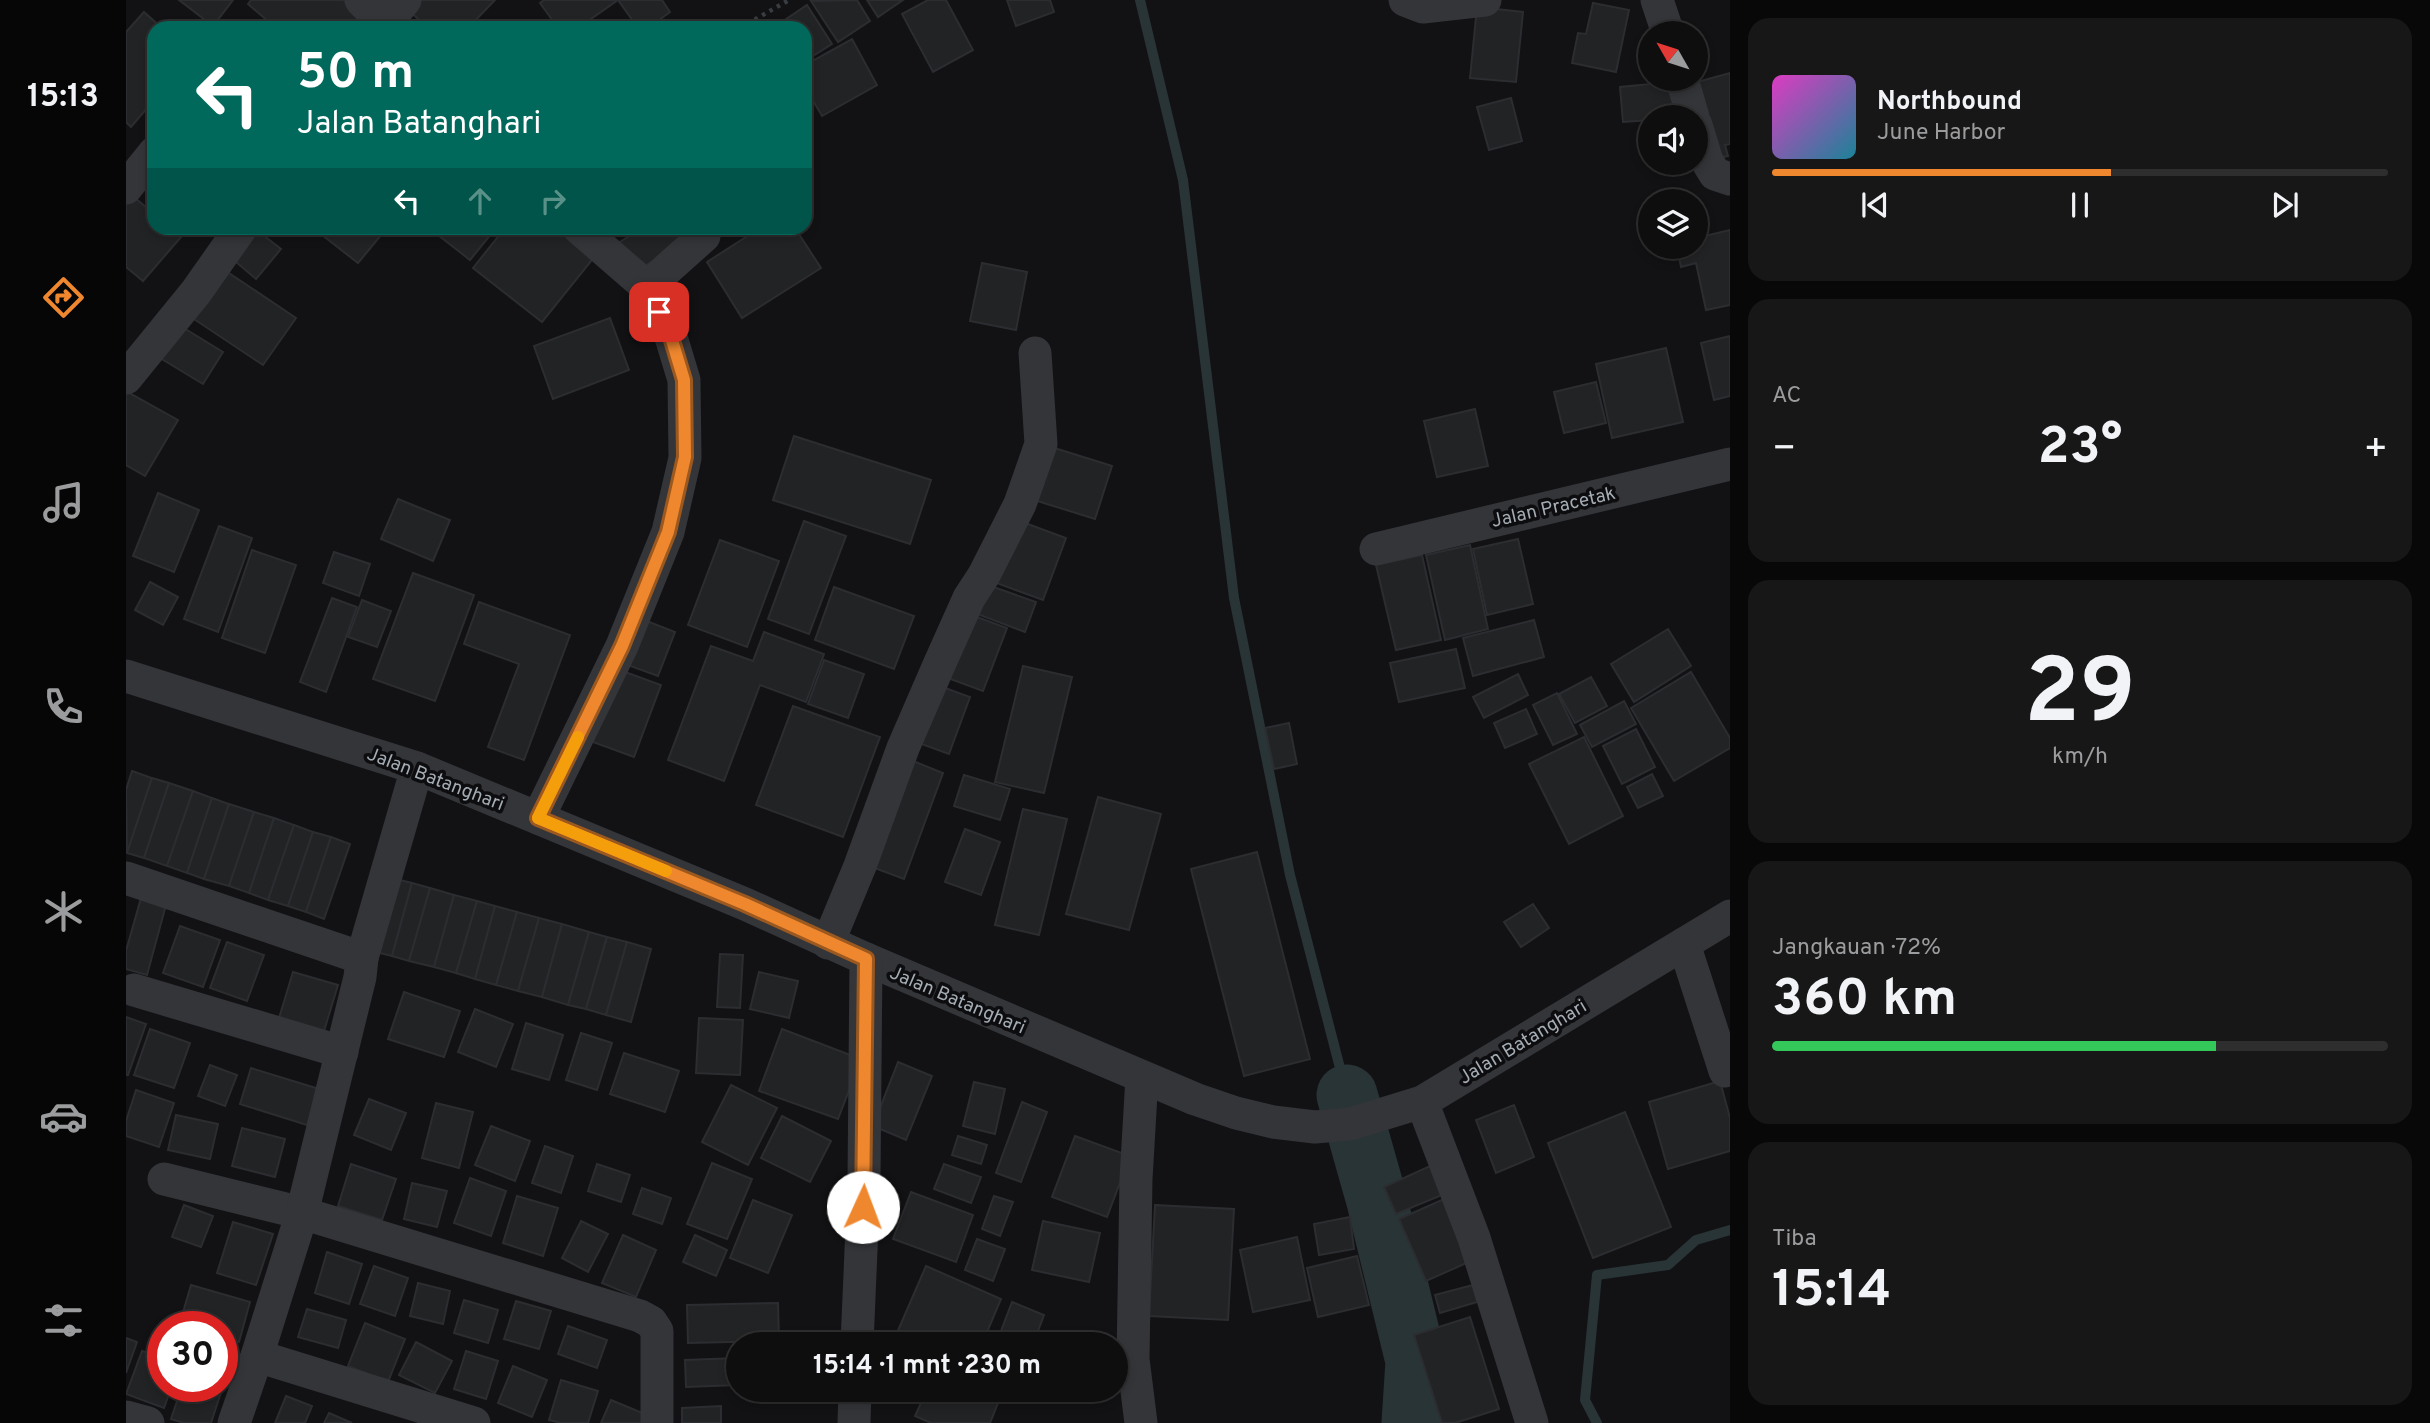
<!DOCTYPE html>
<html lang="id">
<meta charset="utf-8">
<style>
:root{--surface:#0e0e0f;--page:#171718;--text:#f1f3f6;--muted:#9b9c9e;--line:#2e2e2f;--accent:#ef872f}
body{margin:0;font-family:Overpass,sans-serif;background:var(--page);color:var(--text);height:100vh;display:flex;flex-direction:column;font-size:26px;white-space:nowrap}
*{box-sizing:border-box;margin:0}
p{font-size:23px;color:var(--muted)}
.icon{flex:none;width:38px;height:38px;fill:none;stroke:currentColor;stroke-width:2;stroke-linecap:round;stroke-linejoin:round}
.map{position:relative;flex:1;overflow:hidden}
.side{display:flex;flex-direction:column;gap:18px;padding:18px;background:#080808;width:700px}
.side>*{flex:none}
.hud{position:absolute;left:21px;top:21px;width:665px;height:214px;border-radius:21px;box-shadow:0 4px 10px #0003,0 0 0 2px var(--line);background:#00695c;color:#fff;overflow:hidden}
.needle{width:46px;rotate:309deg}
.buttons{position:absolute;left:1512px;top:21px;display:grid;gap:14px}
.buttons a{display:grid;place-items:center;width:70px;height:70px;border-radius:50%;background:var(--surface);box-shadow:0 4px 10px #0003,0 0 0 2px var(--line);font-size:35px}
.speed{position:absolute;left:21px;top:1311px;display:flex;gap:14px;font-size:35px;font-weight:700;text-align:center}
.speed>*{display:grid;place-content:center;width:91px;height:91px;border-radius:50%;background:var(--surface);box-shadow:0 4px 10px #0003,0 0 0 2px var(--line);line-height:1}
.speed .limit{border:10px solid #d22;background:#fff;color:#111}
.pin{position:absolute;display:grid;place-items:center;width:60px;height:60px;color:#fff;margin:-30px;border-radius:14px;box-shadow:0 4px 10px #0006}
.me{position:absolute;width:77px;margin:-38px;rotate:2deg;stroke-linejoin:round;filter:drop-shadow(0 0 5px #0008)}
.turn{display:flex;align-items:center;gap:24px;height:147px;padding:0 35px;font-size:32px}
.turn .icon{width:91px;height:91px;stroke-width:2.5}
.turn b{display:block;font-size:49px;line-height:60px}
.lanes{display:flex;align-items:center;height:66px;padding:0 35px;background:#0003;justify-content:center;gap:35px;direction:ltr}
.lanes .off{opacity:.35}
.big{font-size:52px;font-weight:700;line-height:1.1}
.side .card{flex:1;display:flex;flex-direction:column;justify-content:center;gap:10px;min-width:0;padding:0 24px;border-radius:21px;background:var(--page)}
.side .dial{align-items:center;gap:0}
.dial b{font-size:91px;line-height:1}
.song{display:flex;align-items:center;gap:21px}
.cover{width:84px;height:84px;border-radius:10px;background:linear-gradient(135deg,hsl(310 70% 55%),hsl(190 70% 35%))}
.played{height:7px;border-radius:4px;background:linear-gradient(90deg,var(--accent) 55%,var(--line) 55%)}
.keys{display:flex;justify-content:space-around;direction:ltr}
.heat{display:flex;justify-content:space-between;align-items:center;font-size:38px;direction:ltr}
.charge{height:10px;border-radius:5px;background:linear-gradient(90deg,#34c759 72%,var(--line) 0)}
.trip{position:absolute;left:600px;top:1332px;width:402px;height:70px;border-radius:35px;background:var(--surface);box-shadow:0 4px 10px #0003,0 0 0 2px var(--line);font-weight:700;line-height:70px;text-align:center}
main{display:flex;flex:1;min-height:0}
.menu{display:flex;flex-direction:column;width:126px;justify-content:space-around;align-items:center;background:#060606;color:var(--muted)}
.menu .icon{width:49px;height:49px}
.menu .active{color:var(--accent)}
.menu b{font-size:32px;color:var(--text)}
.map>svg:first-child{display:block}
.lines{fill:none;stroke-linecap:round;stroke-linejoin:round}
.stream{stroke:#293437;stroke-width:10}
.river{stroke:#293437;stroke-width:61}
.building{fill:#222325;stroke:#2c2d30;stroke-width:2}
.path{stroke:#393c40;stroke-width:4.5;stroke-dasharray:3.5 5;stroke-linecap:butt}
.minor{stroke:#333539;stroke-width:33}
.route-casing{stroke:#9b581f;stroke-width:18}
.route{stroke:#ef872f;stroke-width:12}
.slow{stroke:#f59e0b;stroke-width:12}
.labels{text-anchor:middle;stroke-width:7;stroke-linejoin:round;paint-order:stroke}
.street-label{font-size:19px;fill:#a4acb4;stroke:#0d0d0f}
</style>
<main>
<nav class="menu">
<b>15:13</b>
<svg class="icon active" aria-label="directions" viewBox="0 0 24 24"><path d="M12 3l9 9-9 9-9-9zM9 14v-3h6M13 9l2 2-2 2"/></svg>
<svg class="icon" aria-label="music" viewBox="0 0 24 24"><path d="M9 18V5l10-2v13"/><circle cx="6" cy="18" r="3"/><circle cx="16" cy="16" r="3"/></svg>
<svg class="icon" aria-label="phone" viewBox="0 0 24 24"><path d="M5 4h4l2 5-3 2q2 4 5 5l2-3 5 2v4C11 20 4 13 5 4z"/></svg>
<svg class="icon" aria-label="climate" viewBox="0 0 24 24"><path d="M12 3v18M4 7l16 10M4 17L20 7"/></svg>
<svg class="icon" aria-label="car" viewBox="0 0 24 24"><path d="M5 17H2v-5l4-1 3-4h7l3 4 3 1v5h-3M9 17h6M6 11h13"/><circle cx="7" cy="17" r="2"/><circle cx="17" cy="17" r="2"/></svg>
<svg class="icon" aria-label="filters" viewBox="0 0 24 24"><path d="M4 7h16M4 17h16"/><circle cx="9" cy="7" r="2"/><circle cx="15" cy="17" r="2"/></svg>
</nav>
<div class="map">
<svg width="1604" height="1423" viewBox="0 0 1604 1423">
<rect width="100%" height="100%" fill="#121214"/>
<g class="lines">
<!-- stream -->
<g class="stream">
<path d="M1014,0L1057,180L1108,598L1164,875L1221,1095"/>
<path d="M1471,1423L1459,1400L1471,1275L1542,1265L1570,1240L1604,1230"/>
</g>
<!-- river -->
<path class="river" d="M1221,1095L1251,1201L1290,1361L1286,1423"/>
</g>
<!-- building -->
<g class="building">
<path d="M53,0H107L87,26Z"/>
<path d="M125,0H217L235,15L224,28H150L122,4Z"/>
<path d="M286,0H369L342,28H302L279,7Z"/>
<path d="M418,0H492L452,28H432L414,3Z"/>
<path d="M492,0H536L544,12L522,28H512Z"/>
<path d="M731,0L744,21L712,42L685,1Z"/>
<path d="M741,0H777L752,17Z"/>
<path d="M802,0H820L847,50L807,72L776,14Z"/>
<path d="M881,0H924L928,12L890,26Z"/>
<path d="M1467,3L1503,10L1490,72L1446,63L1452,33L1460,34Z"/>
<path d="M681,5L706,44L679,61V28H647Z"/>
<path d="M1351,7L1397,12L1390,82L1344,78Z"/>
<path d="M18,12L36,28H28V100L5,127L0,122V32Z"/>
<path d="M726,39L751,85L696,116L679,87V65Z"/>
<path d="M1604,73V144L1599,145L1602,156L1584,160L1564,84Z"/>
<path d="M1546,82L1548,117H1524V120L1497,122L1494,87Z"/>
<path d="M1385,98L1396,141L1363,150L1351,107Z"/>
<path d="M2,192L28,214V228H44L55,237L17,281L0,267V195Z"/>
<path d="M128,228L155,249L130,279L103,256Z"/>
<path d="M187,228H261L232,263Z"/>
<path d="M303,228H370L344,260Z"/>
<path d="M379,228H435L470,255L416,322L347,268Z"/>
<path d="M517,228H581L509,272L492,243Z"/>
<path d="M634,228H669L695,268L616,318L581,262Z"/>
<path d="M1604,230V305L1580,310L1570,263L1555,267L1551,247H1570V238Z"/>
<path d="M856,263L901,272L890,330L844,321Z"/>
<path d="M91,265L170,318L137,365L59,313Z"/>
<path d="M484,318L503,370L427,399L408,346Z"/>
<path d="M48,322L97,352L77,384L29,355Z"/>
<path d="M1604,336V396L1588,400L1575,343Z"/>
<path d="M1540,348L1557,422L1486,438L1470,364Z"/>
<path d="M1470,382L1480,423L1438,433L1428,392Z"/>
<path d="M0,391L52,420L19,476L0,465Z"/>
<path d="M1349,409L1362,466L1311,477L1298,421Z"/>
<path d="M668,436L805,480L784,544L647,500Z"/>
<path d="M922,446L986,466L969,519L905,499Z"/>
<path d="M32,493L73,510L48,572L7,556Z"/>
<path d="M272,499L324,520L307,561L255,539Z"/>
<path d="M891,520L940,538L917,600L868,582Z"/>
<path d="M678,521L720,536L683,634L642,619Z"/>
<path d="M93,526L126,538L92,632L58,619Z"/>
<path d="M1392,539L1407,604L1361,615L1347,549Z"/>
<path d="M594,540L653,561L621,647L562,625Z"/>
<path d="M1344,545L1362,629L1319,640L1300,555Z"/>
<path d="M126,550L170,565L139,653L96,638Z"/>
<path d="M208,552L244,564L233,596L197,583Z"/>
<path d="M1296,555L1315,640L1270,650L1250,565Z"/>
<path d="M287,573L348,595L309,701L247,679Z"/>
<path d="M24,582L52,597L37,625L9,610Z"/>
<path d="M856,583L910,602L899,632L846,612Z"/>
<path d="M708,587L788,616L768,669L689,640Z"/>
<path d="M206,598L231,607L200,692L174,682Z"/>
<path d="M236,600L265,611L251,647L222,637Z"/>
<path d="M353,602L444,635L398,760L362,747L393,664L338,644Z"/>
<path d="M840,613L881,628L857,691L816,676Z"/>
<path d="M513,618L549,632L532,676L496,663Z"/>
<path d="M1408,620L1418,657L1347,676L1337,638Z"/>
<path d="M1542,629L1565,666L1508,702L1485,664Z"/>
<path d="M638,632L698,654L680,702L634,685L598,781L542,760L585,646L627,661Z"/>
<path d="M1330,649L1339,688L1273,702L1264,663Z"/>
<path d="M698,660L738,674L722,718L682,704Z"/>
<path d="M897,666L946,677L918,793L869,782Z"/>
<path d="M491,669L535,685L508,757L464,741Z"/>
<path d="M1565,672L1604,738V748L1548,781L1505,708Z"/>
<path d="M1392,674L1402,695L1358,718L1347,697Z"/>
<path d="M1465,677L1481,706L1449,723L1433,694Z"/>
<path d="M811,685L844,697L823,754L790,742Z"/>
<path d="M1431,693L1451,734L1427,745L1407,705Z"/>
<path d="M1498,701L1510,724L1466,747L1454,725Z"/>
<path d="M667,706L754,737L717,837L630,805Z"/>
<path d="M1400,709L1411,734L1379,748L1368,723Z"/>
<path d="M1163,723L1171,764L1148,769L1139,728Z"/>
<path d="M1510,729L1529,767L1496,784L1477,746Z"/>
<path d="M1458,737L1497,816L1443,844L1403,764Z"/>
<path d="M782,759L817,773L778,879L743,866Z"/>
<path d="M6,771L26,778L1,853L0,790Z"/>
<path d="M1526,774L1537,796L1512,808L1501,787Z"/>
<path d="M838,775L884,789L874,820L828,806Z"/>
<path d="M26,778L43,783L18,858L1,853Z"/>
<path d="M43,783L67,791L41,866L18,858Z"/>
<path d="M67,791L86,798L61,873L41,866Z"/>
<path d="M972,797L1035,814L1003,930L940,914Z"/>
<path d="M86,798L103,804L78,879L61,873Z"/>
<path d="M103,804L128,812L103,886L78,879Z"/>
<path d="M897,809L941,819L913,935L869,925Z"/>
<path d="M128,812L148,818L123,893L103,886Z"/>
<path d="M148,818L168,825L142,900L123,893Z"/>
<path d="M168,825L187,832L162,906L142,900Z"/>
<path d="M839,829L874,842L855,895L819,882Z"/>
<path d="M187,832L205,837L180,912L162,906Z"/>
<path d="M205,837L224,844L198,919L180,912Z"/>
<path d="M1131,852L1184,1059L1118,1076L1065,869Z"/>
<path d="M266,878L286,883L266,956L246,951Z"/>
<path d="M286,883L304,888L283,961L266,956Z"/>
<path d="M304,888L328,895L308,967L283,961Z"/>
<path d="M328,895L351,901L330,973L308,967Z"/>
<path d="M15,898L40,905L21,975L0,969V951Z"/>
<path d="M351,901L369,906L349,979L330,973Z"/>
<path d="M1407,904L1423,928L1395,947L1378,922Z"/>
<path d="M369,906L391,912L370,985L349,979Z"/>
<path d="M391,912L413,918L392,991L370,985Z"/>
<path d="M413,918L436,924L416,997L392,991Z"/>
<path d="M436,924L463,932L442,1005L416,997Z"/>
<path d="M54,926L94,940L77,987L37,973Z"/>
<path d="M463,932L481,937L460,1009L442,1005Z"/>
<path d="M481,937L501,942L480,1015L460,1009Z"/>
<path d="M101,942L138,955L121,1001L84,988Z"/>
<path d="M501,942L525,949L505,1022L480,1015Z"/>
<path d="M594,954L617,955L614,1008L591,1007Z"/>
<path d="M167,972L212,985L198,1031L153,1018Z"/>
<path d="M633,972L672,981L663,1018L624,1009Z"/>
<path d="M278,992L334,1011L318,1057L262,1039Z"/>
<path d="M349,1009L387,1024L370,1067L332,1052Z"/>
<path d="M0,1017L20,1024L2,1075H0Z"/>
<path d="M573,1018L617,1020L614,1075L570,1073Z"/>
<path d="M400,1023L437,1035L423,1080L386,1069Z"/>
<path d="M24,1029L64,1043L48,1088L8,1075Z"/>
<path d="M656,1029L735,1059L712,1119L633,1091Z"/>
<path d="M455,1033L486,1043L471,1090L440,1080Z"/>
<path d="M498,1053L553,1071L539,1112L484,1094Z"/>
<path d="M772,1062L806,1076L780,1140L747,1126Z"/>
<path d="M84,1065L111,1075L99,1106L72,1096Z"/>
<path d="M125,1068L193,1089L181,1125L114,1104Z"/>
<path d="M1594,1081L1604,1118V1151L1542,1169L1523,1102Z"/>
<path d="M848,1082L879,1089L869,1134L837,1126Z"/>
<path d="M605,1085L651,1108L622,1165L576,1142Z"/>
<path d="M10,1090L48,1103L33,1147L0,1136V1121Z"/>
<path d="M243,1099L280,1113L265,1150L228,1135Z"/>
<path d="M896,1102L921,1112L895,1182L870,1173Z"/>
<path d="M310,1103L347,1112L333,1168L296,1158Z"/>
<path d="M1388,1105L1408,1157L1370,1173L1350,1120Z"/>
<path d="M1499,1112L1545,1227L1467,1258L1422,1143Z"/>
<path d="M50,1115L92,1124L84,1159L42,1150Z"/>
<path d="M656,1116L705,1141L684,1182L635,1158Z"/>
<path d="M365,1126L404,1141L389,1181L349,1165Z"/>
<path d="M116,1128L159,1139L149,1177L106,1166Z"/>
<path d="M832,1136L861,1145L855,1164L826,1155Z"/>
<path d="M949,1136L1004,1156L981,1217L926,1197Z"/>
<path d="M419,1146L447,1156L435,1193L406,1183Z"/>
<path d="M586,1163L626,1179L601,1239L561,1224Z"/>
<path d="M225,1164L270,1179L256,1220L212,1206Z"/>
<path d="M471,1164L504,1175L495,1202L462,1191Z"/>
<path d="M818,1164L855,1177L845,1203L808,1189Z"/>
<path d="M1304,1166L1316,1195L1270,1214L1258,1187Z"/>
<path d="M344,1178L380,1191L365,1236L328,1223Z"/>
<path d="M286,1183L321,1191L311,1227L278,1219Z"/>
<path d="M516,1188L545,1198L536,1224L507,1214Z"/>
<path d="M785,1192L847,1215L830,1262L767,1239Z"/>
<path d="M391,1196L432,1208L417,1256L377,1243Z"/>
<path d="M868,1196L887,1202L874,1236L856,1229Z"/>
<path d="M1318,1199L1345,1261L1300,1281L1273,1219Z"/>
<path d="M627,1200L666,1215L642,1273L604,1258Z"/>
<path d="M58,1205L87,1216L75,1247L46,1237Z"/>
<path d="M1029,1205L1108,1209L1102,1320L1023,1316Z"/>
<path d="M1224,1217L1228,1249L1193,1255L1188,1224Z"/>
<path d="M455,1221L482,1234L462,1272L436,1258Z"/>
<path d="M917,1221L974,1233L963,1282L906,1270Z"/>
<path d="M107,1222L147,1234L130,1285L91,1273Z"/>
<path d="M497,1235L530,1250L510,1297L476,1283Z"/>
<path d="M569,1235L601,1250L590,1276L557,1262Z"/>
<path d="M1171,1237L1184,1300L1127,1312L1114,1250Z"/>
<path d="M851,1239L879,1249L867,1281L839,1270Z"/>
<path d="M201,1252L236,1264L223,1304L189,1293Z"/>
<path d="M1231,1256L1243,1305L1192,1317L1181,1268Z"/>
<path d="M248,1266L282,1278L269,1316L234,1304Z"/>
<path d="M800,1266L875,1299L856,1344H790L770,1335Z"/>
<path d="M292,1283L324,1291L317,1324L284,1316Z"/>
<path d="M65,1285L124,1302L113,1342L96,1338V1326H53Z"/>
<path d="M1347,1285L1351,1302L1314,1313L1309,1295Z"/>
<path d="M338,1300L372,1310L362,1343L328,1333Z"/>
<path d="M390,1301L425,1311L413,1349L378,1339Z"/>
<path d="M886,1302L918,1315L907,1344H870Z"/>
<path d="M652,1303L653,1341L562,1343L561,1305Z"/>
<path d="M181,1309L220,1320L212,1348L172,1337Z"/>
<path d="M1344,1317L1373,1409L1329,1423H1316L1288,1335Z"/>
<path d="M239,1323L279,1339L262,1382L222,1366Z"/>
<path d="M442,1326L481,1340L471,1368L432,1354Z"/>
<path d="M0,1338L11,1342L0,1373Z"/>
<path d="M290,1342L326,1361L309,1393L273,1375Z"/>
<path d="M16,1351L37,1358V1386H46L38,1408L0,1394Z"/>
<path d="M340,1351L372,1361L360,1399L328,1389Z"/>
<path d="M612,1358V1385L560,1387L559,1360Z"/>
<path d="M387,1366L421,1380L406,1417L372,1403Z"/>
<path d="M96,1373L101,1374L85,1423H58L45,1419L56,1386H96Z"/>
<path d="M435,1380L472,1391L462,1423H435L423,1420Z"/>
<path d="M801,1390H854L874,1398L864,1423H805L789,1416Z"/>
<path d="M160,1396L186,1406L179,1423H149Z"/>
<path d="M485,1400L519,1414L515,1423H475Z"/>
<path d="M595,1406V1423H556V1408Z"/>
<path d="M203,1413L226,1423H198Z"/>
</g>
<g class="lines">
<!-- path -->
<path class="path" d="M614,28L663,0"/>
<!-- minor -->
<g class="minor">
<path d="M235,0L263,28"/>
<path d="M1279,0L1297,7L1359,0"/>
<path d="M1531,0L1542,33"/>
<path d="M256,28L279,0"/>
<path d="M1556,79L1567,117"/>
<path d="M1570,125L1581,161L1589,174L1604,179"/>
<path d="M0,188L28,153"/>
<path d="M521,287L578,236"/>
<path d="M0,378L70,292L115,228"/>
<path d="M1250,549L1604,464"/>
<path d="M0,676L291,768L619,904L740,959L1069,1099L1110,1113L1147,1122L1189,1127L1224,1124L1296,1102L1604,916"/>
<path d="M412,818L496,646L542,532L559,458L558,380L545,337L521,287L453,228"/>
<path d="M0,878L236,958"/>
<path d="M702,943L734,866L777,748L813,665L843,598L858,575L894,504L915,444L909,353"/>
<path d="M1558,944L1599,1071"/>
<path d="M8,990L216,1052"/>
<path d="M1296,1102L1348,1238L1406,1423"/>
<path d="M38,1179L176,1213L514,1316L525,1322L531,1331V1423"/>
<path d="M731,1344L738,1180L740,959"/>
<path d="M131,1356L348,1423"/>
<path d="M0,1417L22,1423"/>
<path d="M108,1423L131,1356L176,1213L234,977L236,958L291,768"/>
<path d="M728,1423L729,1390"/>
<path d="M1015,1423L1007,1359L1010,1179L1016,1077"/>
</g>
</g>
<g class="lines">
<defs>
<path id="route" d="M533,312L545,337L558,380L559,457L542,532L496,646L412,818L619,904L740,959L737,1207"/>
</defs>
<!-- route casing -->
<use href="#route" class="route-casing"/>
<!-- route -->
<use href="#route" class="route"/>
<!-- slow -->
<path class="slow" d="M452,737L412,818L540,871"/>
</g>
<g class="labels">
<!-- street labels -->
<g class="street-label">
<text transform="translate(1427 506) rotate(-13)" y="7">Jalan Pracetak</text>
<text transform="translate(310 778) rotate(21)" y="7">Jalan Batanghari</text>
<text transform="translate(832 999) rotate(23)" y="7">Jalan Batanghari</text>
<text transform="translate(1396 1041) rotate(-31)" y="7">Jalan Batanghari</text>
</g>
</g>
</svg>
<div class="buttons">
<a><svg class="needle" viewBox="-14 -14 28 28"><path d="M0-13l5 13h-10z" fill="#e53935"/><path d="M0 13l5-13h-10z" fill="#9b9c9e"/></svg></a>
<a><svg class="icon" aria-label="sound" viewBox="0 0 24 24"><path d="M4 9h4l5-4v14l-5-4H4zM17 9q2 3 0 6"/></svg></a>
<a><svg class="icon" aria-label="layers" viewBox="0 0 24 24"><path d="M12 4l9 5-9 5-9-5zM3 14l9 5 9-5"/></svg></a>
</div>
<div class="speed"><div class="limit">30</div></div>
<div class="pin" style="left:533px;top:312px;background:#d93025"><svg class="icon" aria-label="arrive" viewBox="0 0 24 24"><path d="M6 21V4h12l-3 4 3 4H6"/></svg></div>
<svg class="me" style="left:737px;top:1207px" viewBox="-20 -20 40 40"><circle r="19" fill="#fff"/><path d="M0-13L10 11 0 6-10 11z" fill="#ef872f"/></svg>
<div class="trip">15:14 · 1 mnt · 230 m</div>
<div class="hud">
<div class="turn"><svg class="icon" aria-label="left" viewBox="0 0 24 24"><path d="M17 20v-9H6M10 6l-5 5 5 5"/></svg><div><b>50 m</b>Jalan Batanghari</div></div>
<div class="lanes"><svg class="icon" aria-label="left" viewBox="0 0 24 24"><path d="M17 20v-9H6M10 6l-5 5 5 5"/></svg><svg class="icon off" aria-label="ahead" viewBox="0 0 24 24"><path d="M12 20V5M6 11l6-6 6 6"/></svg><svg class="icon off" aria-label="right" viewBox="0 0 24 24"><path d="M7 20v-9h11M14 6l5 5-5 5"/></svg></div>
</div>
</div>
<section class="side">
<div class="card">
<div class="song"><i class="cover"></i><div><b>Northbound</b><p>June Harbor</p></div></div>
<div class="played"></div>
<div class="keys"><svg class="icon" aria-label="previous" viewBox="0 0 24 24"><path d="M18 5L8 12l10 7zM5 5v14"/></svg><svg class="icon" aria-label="pause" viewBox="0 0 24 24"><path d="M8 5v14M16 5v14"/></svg><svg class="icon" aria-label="next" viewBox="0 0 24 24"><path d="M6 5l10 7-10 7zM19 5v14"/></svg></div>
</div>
<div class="card"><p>AC</p>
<div class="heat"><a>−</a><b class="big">23°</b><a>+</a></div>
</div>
<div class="card dial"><b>29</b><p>km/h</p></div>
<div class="card"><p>Jangkauan · 72%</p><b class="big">360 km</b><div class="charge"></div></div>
<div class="card"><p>Tiba</p><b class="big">15:14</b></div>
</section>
</main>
